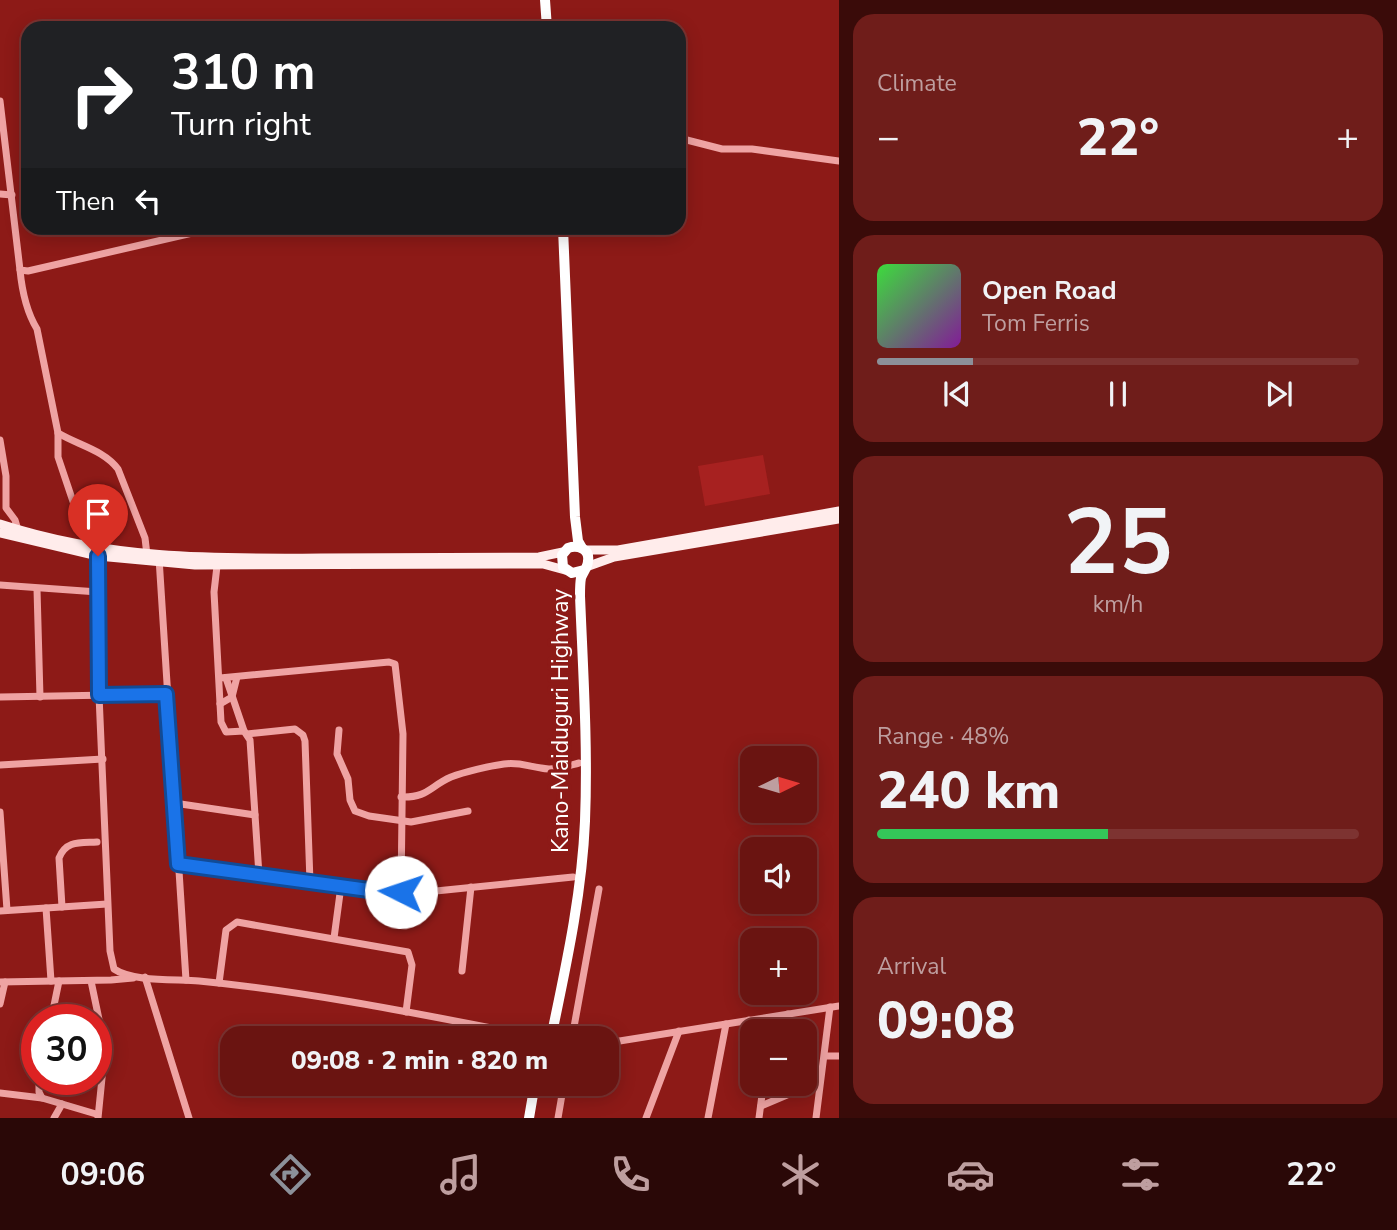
<!DOCTYPE html>
<meta charset="utf-8">
<style>
:root{--surface:#6a1411;--page:#6f1d1a;--text:#f1f3f6;--muted:#be9e9f;--line:#7d3331;--accent:#8c9099}
body{margin:0;font-family:"Nunito Sans",sans-serif;background:var(--page);color:var(--text);height:100vh;display:flex;flex-direction:column;font-size:26px;white-space:nowrap}
*{box-sizing:border-box;margin:0}
p{font-size:23px;color:var(--muted)}
.icon{flex:none;width:38px;height:38px;fill:none;stroke:currentColor;stroke-width:2;stroke-linecap:round;stroke-linejoin:round}
.map{position:relative;flex:1;overflow:hidden}
.side{display:flex;flex-direction:column;gap:14px;padding:14px;background:#3a0b09;width:558px}
.side>*{flex:none}
.hud{position:absolute;left:21px;top:21px;width:665px;height:214px;border-radius:21px;box-shadow:0 4px 18px #0003,0 0 0 2px var(--line);background:#202124;color:#fff;overflow:hidden}
.needle{width:46px;rotate:85deg}
.tools{position:absolute;left:740px;top:746px;display:grid;gap:14px}
.tools a{display:grid;place-items:center;width:77px;height:77px;border-radius:14px;background:var(--surface);box-shadow:0 4px 18px #0003,0 0 0 2px var(--line);font-size:35px}
.speed{position:absolute;left:21px;top:1004px;display:flex;gap:14px;font-size:35px;font-weight:700;text-align:center}
.speed>*{display:grid;place-content:center;width:91px;height:91px;border-radius:50%;background:var(--surface);box-shadow:0 4px 18px #0003,0 0 0 2px var(--line);line-height:1}
.speed .limit{border:10px solid #d22;background:#fff;color:#111}
.pin{position:absolute;display:grid;place-items:center;width:60px;height:60px;color:#fff;margin:-72px -30px;border-radius:50% 50% 50% 0;rotate:-45deg;box-shadow:0 0 7px #0007}
.pin .icon{rotate:45deg}
.me{position:absolute;width:77px;margin:-38px;rotate:274deg;stroke-linejoin:round;filter:drop-shadow(0 0 5px #0008)}
.turn{display:flex;align-items:center;gap:24px;height:147px;padding:0 35px;font-size:32px}
.turn .icon{width:91px;height:91px;stroke-width:2.5}
.turn b{display:block;font-size:49px;line-height:60px}
.then{display:flex;align-items:center;height:66px;padding:0 35px;background:#0003;gap:14px;font-size:26px}
.big{font-size:52px;font-weight:800;line-height:1.1}
.side .widget{flex:1;display:flex;flex-direction:column;justify-content:center;gap:10px;min-width:0;padding:0 24px;border-radius:21px;background:var(--page)}
.side .dial{align-items:center;gap:0}
.dial b{font-size:91px;line-height:1}
.song{display:flex;align-items:center;gap:21px}
.cover{width:84px;height:84px;border-radius:10px;background:linear-gradient(135deg,hsl(120 70% 55%),hsl(290 70% 35%))}
.played{height:7px;border-radius:4px;background:linear-gradient(90deg,var(--accent) 20%,var(--line) 20%)}
.keys{display:flex;justify-content:space-around;direction:ltr}
.heat{display:flex;justify-content:space-between;align-items:center;font-size:38px;direction:ltr}
.charge{height:10px;border-radius:5px;background:linear-gradient(90deg,#34c759 48%,var(--line) 0)}
.trip{position:absolute;left:220px;top:1026px;width:399px;height:70px;border-radius:21px;background:var(--surface);box-shadow:0 4px 18px #0003,0 0 0 2px var(--line);font-weight:800;line-height:70px;text-align:center}
.tab-bar{display:flex;height:112px;justify-content:space-around;align-items:center;background:#2a0807;color:var(--muted)}
.tab-bar .icon{width:49px;height:49px}
.tab-bar .current{color:var(--accent)}
.tab-bar b{font-size:32px;color:var(--text)}
main{display:flex;flex:1;min-height:0}
.map>svg:first-child{display:block}
.green{fill:#a72120}
.lines{fill:none;stroke-linecap:round;stroke-linejoin:round}
.minor{stroke:#efa3a3;stroke-width:7}
.major{stroke:#ffeceb;stroke-width:9}
.highway{stroke:#fff;stroke-width:10}
.route-casing{stroke:#114b97;stroke-width:18}
.route{stroke:#1a73e8;stroke-width:12}
.labels{text-anchor:middle;stroke-width:7;stroke-linejoin:round;paint-order:stroke}
.street-label{font-size:23px;fill:#fff;stroke:#8d1a17}
</style>
<main>
<div class="map">
<svg width="839" height="1118" viewBox="0 0 839 1118">
<rect width="100%" height="100%" fill="#8d1a17"/>
<!-- green -->
<path class="green" d="M763,455L770,494L705,506L698,466Z"/>
<g class="lines">
<!-- minor -->
<g class="minor">
<path d="M0,101L20,270L28,271L214,228"/>
<path d="M679,138L722,149H752L839,161"/>
<path d="M0,194L12,195"/>
<path d="M20,270C22,291 26,311 37,329L58,433V457L88,546"/>
<path d="M58,433C78,445 104,450 118,469L145,538L147,555"/>
<path d="M0,440L6,476V508L15,520L18,530"/>
<path d="M98,556L99,695L110,951L114,969C133,982 175,979 199,981C314,992 429,1016 543,1038"/>
<path d="M159,558L186,980"/>
<path d="M217,566L214,592L221,722L226,732L244,731L250,740L259,875"/>
<path d="M0,585L98,592"/>
<path d="M37,589L40,697"/>
<path d="M220,678L389,662L395,664L403,734L401,892"/>
<path d="M226,678L244,731"/>
<path d="M0,697L166,694"/>
<path d="M220,704L232,697L237,677"/>
<path d="M339,730L337,754L348,779L350,800L355,811L369,816L411,822L468,811"/>
<path d="M247,734L295,729L303,735L305,741L310,882"/>
<path d="M0,765L103,759"/>
<path d="M401,797C428,798 430,786 451,777C464,772 489,766 504,764C519,762 527,766 541,768C553,771 567,766 579,763"/>
<path d="M174,803L255,815"/>
<path d="M0,812L7,910"/>
<path d="M178,864L385,892H426L573,877"/>
<path d="M62,907L59,858C66,840 81,843 97,842"/>
<path d="M46,908L51,981"/>
<path d="M0,911L107,904"/>
<path d="M334,938L341,886"/>
<path d="M462,971L471,887"/>
<path d="M145,977L189,1118"/>
<path d="M91,981L105,1048L98,1118"/>
<path d="M0,982L111,980L133,978"/>
<path d="M219,983L226,930L237,922L408,952L412,965L406,1012"/>
<path d="M0,1004L5,982"/>
<path d="M788,1014L789,1031"/>
<path d="M51,1020L59,981"/>
<path d="M749,1020L752,1034"/>
<path d="M572,1038L599,889"/>
<path d="M607,1043L839,1006"/>
<path d="M825,1056H839"/>
<path d="M39,1080V1092L42,1098L96,1114"/>
<path d="M757,1083L762,1095L759,1118"/>
<path d="M0,1093L42,1098"/>
<path d="M761,1106L787,1095L792,1083"/>
<path d="M54,1118L62,1104"/>
<path d="M558,1118L564,1083"/>
<path d="M646,1118L679,1031"/>
<path d="M708,1118L726,1024"/>
<path d="M816,1118L830,1007"/>
</g>
<!-- major -->
<g class="major">
<path d="M0,524C108,559 209,559 321,558C393,558 466,557 539,557L563,552"/>
<path d="M0,533L98,556L195,565L543,564L565,570"/>
<path d="M585,550H618L839,511"/>
<path d="M586,567L614,557L839,519"/>
</g>
<!-- highway -->
<g class="highway">
<path d="M545,0L547,28"/>
<path d="M563,228L575,517L578,541L582,548"/>
<path d="M551,1038C566,966 582,894 585,821C588,746 583,671 580,596C580,590 580,583 581,578C583,572 588,567 588,561C590,548 577,545 568,548L562,555L563,567L572,573L584,570"/>
<path d="M529,1118L535,1083"/>
</g>
</g>
<g class="lines">
<defs>
<path id="route" d="M98,556L99,695L166,694L178,864L376,891L401,892"/>
</defs>
<!-- route casing -->
<use href="#route" class="route-casing"/>
<!-- route -->
<use href="#route" class="route"/>
</g>
<g class="labels">
<!-- street labels -->
<g class="street-label">
<text transform="translate(560 721) rotate(-90)" y="8">Kano-Maiduguri Highway</text>
</g>
</g>
</svg>
<div class="tools">
<a><svg class="needle" viewBox="-14 -14 28 28"><path d="M0-13l5 13h-10z" fill="#e53935"/><path d="M0 13l5-13h-10z" fill="#be9e9f"/></svg></a>
<a><svg class="icon" aria-label="sound" viewBox="0 0 24 24"><path d="M4 9h4l5-4v14l-5-4H4zM17 9q2 3 0 6"/></svg></a>
<a>+</a>
<a>−</a>
</div>
<div class="speed"><div class="limit">30</div></div>
<div class="pin" style="left:98px;top:556px;background:#d93025"><svg class="icon" aria-label="arrive" viewBox="0 0 24 24"><path d="M6 21V4h12l-3 4 3 4H6"/></svg></div>
<svg class="me" style="left:401px;top:892px" viewBox="-20 -20 40 40"><circle r="19" fill="#fff"/><path d="M0-13L10 11 0 6-10 11z" fill="#1a73e8"/></svg>
<div class="trip">09:08 · 2 min · 820 m</div>
<div class="hud">
<div class="turn"><svg class="icon" aria-label="right" viewBox="0 0 24 24"><path d="M7 20v-9h11M14 6l5 5-5 5"/></svg><div><b>310 m</b>Turn right</div></div>
<div class="then">Then<svg class="icon" aria-label="left" viewBox="0 0 24 24"><path d="M17 20v-9H6M10 6l-5 5 5 5"/></svg></div>
</div>
</div>
<section class="side">
<div class="widget"><p>Climate</p>
<div class="heat"><a>−</a><b class="big">22°</b><a>+</a></div>
</div>
<div class="widget">
<div class="song"><i class="cover"></i><div><b>Open Road</b><p>Tom Ferris</p></div></div>
<div class="played"></div>
<div class="keys"><svg class="icon" aria-label="previous" viewBox="0 0 24 24"><path d="M18 5L8 12l10 7zM5 5v14"/></svg><svg class="icon" aria-label="pause" viewBox="0 0 24 24"><path d="M8 5v14M16 5v14"/></svg><svg class="icon" aria-label="next" viewBox="0 0 24 24"><path d="M6 5l10 7-10 7zM19 5v14"/></svg></div>
</div>
<div class="widget dial"><b>25</b><p>km/h</p></div>
<div class="widget"><p>Range · 48%</p><b class="big">240 km</b><div class="charge"></div></div>
<div class="widget"><p>Arrival</p><b class="big">09:08</b></div>
</section>
</main>
<nav class="tab-bar">
<b>09:06</b>
<svg class="icon current" aria-label="directions" viewBox="0 0 24 24"><path d="M12 3l9 9-9 9-9-9zM9 14v-3h6M13 9l2 2-2 2"/></svg>
<svg class="icon" aria-label="music" viewBox="0 0 24 24"><path d="M9 18V5l10-2v13"/><circle cx="6" cy="18" r="3"/><circle cx="16" cy="16" r="3"/></svg>
<svg class="icon" aria-label="phone" viewBox="0 0 24 24"><path d="M5 4h4l2 5-3 2q2 4 5 5l2-3 5 2v4C11 20 4 13 5 4z"/></svg>
<svg class="icon" aria-label="climate" viewBox="0 0 24 24"><path d="M12 3v18M4 7l16 10M4 17L20 7"/></svg>
<svg class="icon" aria-label="car" viewBox="0 0 24 24"><path d="M5 17H2v-5l4-1 3-4h7l3 4 3 1v5h-3M9 17h6M6 11h13"/><circle cx="7" cy="17" r="2"/><circle cx="17" cy="17" r="2"/></svg>
<svg class="icon" aria-label="filters" viewBox="0 0 24 24"><path d="M4 7h16M4 17h16"/><circle cx="9" cy="7" r="2"/><circle cx="15" cy="17" r="2"/></svg>
<b>22°</b>
</nav>
